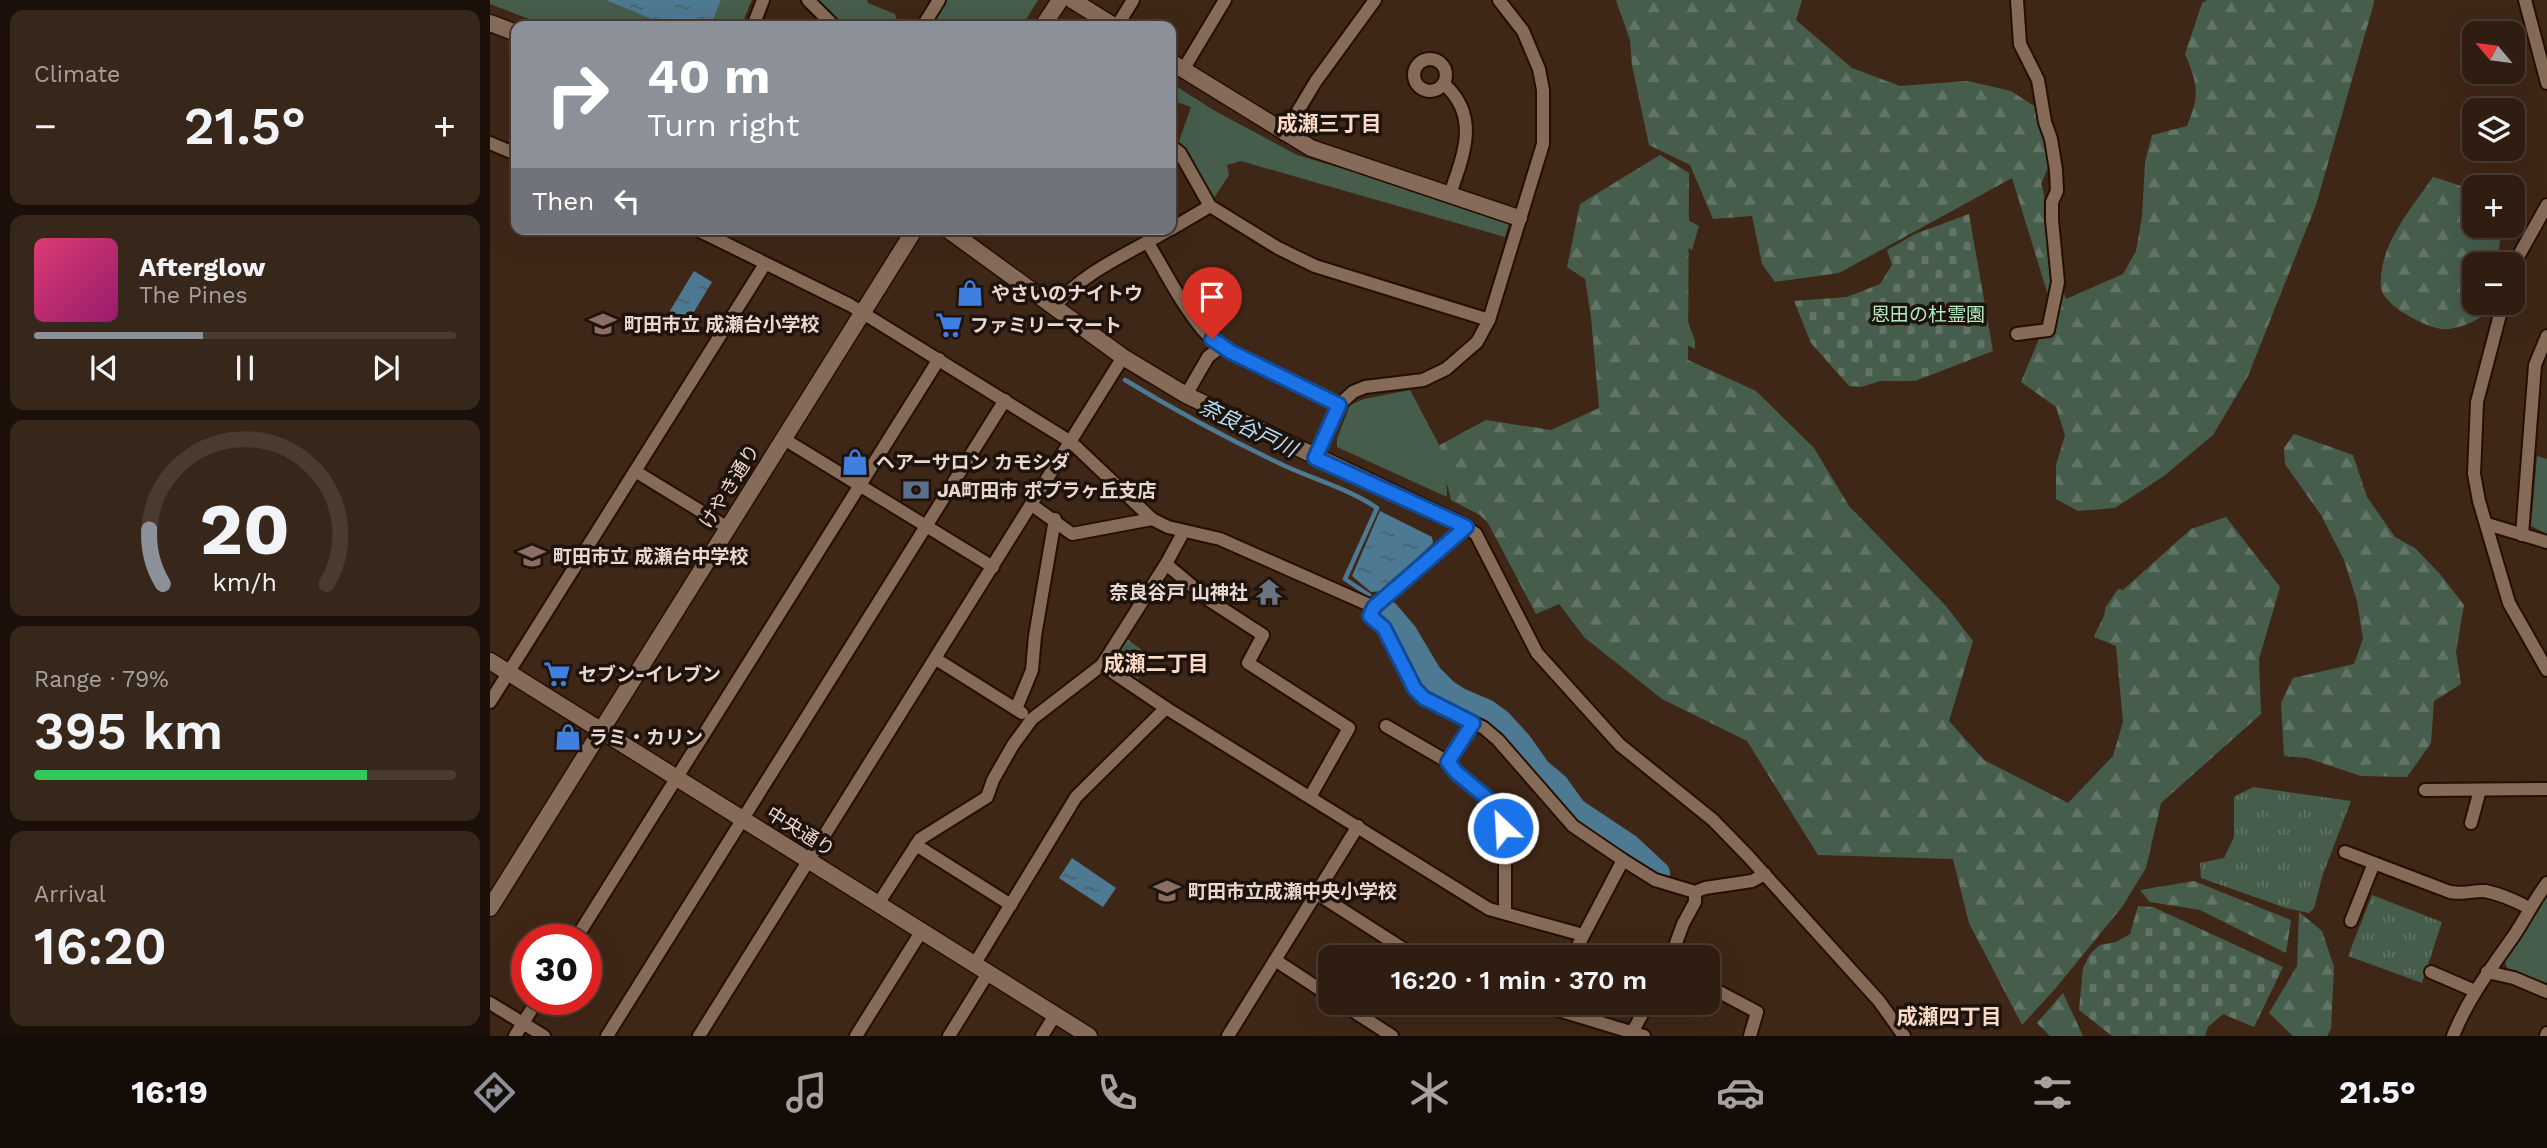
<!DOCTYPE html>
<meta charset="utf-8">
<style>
:root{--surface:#2f1d11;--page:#37261a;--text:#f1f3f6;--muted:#a7a29f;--line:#4a3b31;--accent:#8c9099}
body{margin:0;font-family:"Work Sans","Noto Sans JP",sans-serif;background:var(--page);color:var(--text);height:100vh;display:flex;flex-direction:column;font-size:26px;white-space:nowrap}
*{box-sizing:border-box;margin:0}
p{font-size:23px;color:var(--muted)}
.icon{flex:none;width:38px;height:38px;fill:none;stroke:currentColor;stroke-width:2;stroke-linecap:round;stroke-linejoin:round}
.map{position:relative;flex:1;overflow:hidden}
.sheet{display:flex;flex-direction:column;gap:10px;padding:10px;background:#1a1009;width:490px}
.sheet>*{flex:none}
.top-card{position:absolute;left:21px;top:21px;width:665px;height:214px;border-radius:14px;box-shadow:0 7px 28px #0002,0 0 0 2px var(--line);background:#8c9099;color:#fff;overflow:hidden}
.needle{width:46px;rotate:299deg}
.fabs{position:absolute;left:1972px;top:21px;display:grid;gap:14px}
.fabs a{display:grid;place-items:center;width:63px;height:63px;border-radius:14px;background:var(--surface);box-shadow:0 7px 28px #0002,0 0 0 2px var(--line);font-size:35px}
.speed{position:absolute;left:21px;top:924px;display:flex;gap:14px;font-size:35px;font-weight:700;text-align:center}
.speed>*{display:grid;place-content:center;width:91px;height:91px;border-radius:50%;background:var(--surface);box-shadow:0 7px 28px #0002,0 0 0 2px var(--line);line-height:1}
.speed .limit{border:10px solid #d22;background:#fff;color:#111}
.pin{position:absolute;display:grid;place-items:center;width:60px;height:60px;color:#fff;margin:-72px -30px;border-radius:50% 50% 50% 0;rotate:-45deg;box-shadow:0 0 7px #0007}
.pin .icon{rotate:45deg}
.me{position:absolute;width:77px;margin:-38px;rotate:335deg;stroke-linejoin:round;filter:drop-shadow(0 0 5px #0008)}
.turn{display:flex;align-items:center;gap:24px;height:147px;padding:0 21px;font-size:32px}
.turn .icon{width:91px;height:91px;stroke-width:2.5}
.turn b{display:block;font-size:49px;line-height:60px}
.then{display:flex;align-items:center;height:66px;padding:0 21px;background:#0003;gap:14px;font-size:26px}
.big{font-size:52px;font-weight:600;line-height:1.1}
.sheet .tile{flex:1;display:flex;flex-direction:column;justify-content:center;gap:10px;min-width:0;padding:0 24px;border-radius:14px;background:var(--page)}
.sheet .dial{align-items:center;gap:0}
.dial svg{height:182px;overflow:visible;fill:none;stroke:var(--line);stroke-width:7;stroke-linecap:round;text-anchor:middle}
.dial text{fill:var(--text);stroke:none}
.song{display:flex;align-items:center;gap:21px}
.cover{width:84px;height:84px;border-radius:10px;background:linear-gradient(135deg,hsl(340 70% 55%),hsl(320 70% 35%))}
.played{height:7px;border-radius:4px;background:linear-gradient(90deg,var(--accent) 40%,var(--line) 40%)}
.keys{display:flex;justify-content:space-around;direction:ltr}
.heat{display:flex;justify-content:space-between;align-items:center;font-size:38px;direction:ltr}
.charge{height:10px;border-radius:5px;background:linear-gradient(90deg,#34c759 79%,var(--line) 0)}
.trip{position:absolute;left:828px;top:945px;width:402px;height:70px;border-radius:14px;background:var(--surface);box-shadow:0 7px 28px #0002,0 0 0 2px var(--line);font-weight:600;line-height:70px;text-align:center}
.tabs{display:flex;height:112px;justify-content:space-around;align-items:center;background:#130c07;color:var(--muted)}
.tabs .icon{width:49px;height:49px}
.tabs .on{color:var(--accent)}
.tabs b{font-size:32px;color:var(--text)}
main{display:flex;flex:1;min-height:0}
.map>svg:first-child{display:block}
.grass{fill:url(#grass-tufts)}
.forest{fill:url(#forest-firs)}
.cemetery{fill:url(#cemetery-stones)}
.green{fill:#465d4c}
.water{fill:url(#water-ripples)}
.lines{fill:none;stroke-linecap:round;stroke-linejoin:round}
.stream{stroke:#4e7992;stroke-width:4.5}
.river{stroke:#4e7992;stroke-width:24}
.minor-casing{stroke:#250f02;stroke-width:16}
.tertiary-casing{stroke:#250f02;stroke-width:19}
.minor{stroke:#876b59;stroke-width:12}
.tertiary{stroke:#876b59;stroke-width:16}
.route-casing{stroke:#114b97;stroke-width:18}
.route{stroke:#1a73e8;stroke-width:12}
.labels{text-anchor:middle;stroke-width:7;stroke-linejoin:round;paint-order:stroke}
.poi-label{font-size:19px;font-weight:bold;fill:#e9d8cf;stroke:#1e130c;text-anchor:start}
.park-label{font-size:19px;fill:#afeebf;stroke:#1e130c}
.street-label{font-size:19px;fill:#e9d8cf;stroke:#1e130c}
.neighbourhood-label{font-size:21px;font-weight:bold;fill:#fadac6;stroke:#1e130c}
.water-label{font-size:21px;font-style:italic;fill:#b5def6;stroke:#1e130c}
</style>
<main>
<section class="sheet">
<div class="tile"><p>Climate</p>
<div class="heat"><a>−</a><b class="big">21.5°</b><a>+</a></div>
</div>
<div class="tile">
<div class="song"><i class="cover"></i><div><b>Afterglow</b><p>The Pines</p></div></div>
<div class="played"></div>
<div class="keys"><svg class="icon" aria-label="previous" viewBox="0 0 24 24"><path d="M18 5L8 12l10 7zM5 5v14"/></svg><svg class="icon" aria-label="pause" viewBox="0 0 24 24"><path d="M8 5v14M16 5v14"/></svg><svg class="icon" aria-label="next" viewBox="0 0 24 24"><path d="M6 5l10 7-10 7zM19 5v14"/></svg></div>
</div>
<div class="tile dial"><svg viewBox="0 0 100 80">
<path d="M14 69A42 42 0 1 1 86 69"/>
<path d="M14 69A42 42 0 0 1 8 45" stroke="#8c9099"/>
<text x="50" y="56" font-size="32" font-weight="700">20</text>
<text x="50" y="72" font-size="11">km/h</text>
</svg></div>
<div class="tile"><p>Range · 79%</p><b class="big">395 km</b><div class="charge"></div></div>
<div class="tile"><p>Arrival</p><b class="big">16:20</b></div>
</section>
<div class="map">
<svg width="2057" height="1036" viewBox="0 0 2057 1036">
<defs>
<pattern id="grass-tufts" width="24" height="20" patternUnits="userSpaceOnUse" patternTransform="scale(1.75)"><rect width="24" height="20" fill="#465d4c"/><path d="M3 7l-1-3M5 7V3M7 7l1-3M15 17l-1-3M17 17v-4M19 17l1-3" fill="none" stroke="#617465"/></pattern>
<pattern id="forest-firs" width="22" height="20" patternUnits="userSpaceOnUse" patternTransform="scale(1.75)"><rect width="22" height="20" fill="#465d4c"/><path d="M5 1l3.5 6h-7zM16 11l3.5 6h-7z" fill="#617465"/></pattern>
<pattern id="cemetery-stones" width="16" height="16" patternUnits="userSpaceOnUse" patternTransform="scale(1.75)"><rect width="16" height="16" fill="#465d4c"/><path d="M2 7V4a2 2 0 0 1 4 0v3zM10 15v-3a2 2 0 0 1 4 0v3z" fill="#617465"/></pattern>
<pattern id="water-ripples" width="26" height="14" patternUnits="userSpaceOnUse" patternTransform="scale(1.75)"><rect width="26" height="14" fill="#4e7992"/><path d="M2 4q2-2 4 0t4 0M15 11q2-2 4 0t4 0" fill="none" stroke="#4a606c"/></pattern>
</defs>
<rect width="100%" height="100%" fill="#3f2717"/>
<!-- grass -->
<g class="grass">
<path d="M637,639L660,656L648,679L627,668L625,660Z"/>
<path d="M1763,787L1861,801L1833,874L1824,908L1819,913L1796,908L1711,878L1710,863L1734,858L1744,837V797Z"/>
<path d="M1882,895L1952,922L1932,983L1858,956Z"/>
</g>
<!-- forest -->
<g class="forest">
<path d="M1126,0H1312L1306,20L1362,68L1410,86L1478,81L1521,91L1555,113L1564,154L1551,184C1556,196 1553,204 1554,217C1555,238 1568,279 1576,299L1633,274L1646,251L1652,217L1655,162L1662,135L1697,126C1710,95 1708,85 1695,54L1712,3L1717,0H1884V3L1826,205L1758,376L1723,435L1674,476L1625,508L1588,511L1566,499V465L1575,435L1566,407L1531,382L1562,308L1522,178L1349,273L1285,282L1272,264L1262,216L1223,219L1200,165L1159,145L1142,65L1140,40Z"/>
<path d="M1170,155L1199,173L1198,360L1266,391L1324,448L1359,506L1456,606L1483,641L1459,721L1494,760L1578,803L1623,756L1633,722L1626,646L1604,637C1607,627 1616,617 1615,608L1628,589L1633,590L1701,529L1736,517L1790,587L1769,659L1771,714L1671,803L1656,868L1632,907L1565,989L1532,1025L1479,923L1463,859L1328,855L1257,741L1172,699L1095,638L1069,604L1046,614L998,523L990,515L961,500L948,446L996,420L1061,430L1109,408L1101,317L1095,279L1077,267L1090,204Z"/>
<path d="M1943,177L1984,190V226H2012L2007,264H1984V303H2003L2002,309C1990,320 1976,326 1959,329C1942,332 1892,306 1891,287C1888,246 1921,209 1943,177Z"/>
<path d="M1804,434L1863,455L1877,497L1905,537L1925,548L1950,574L1974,605L1966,652L1971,684L1944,701L1941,743L1917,777L1871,776L1817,758L1794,756L1791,703L1803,678L1864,664L1873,639L1867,601L1854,560L1831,515L1795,464L1794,448Z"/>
<path d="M1704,881L1801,920L1796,953L1710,910L1660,902L1650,890Z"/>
<path d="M1809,912L1832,931L1844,967L1841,1029L1837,1036H1803L1779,1013L1807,966Z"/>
<path d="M1573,993L1593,1036H1560L1547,1023Z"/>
</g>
<!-- cemetery -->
<g class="cemetery">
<path d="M1479,214L1503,351L1425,381H1390L1371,387L1359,386L1321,343L1304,301L1357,297L1390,284L1402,265L1397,250L1425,234Z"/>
<path d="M1648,906L1663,907L1793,967L1764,1027L1733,1014L1718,1027L1715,1036H1622L1589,1010L1593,968L1600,954L1610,945L1626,942L1640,934Z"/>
</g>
<!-- green -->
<g class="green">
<path d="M0,0H262L251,26H57L0,4Z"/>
<path d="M328,0H377L378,3L405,14L408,26H353Z"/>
<path d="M456,0H548L532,26H439Z"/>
<path d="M681,83L725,111L807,155L1020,219L1015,237L751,161L737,165L739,175L722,201L688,144L701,107L681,100Z"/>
<path d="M1196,219L1209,226L1202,250L1186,241Z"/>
<path d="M1126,258L1142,262L1138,281L1121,275Z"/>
<path d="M1192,316L1197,319L1205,341V349L1179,336L1175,328L1183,320Z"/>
<path d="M920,390L956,458L957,497L847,447V439L860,405L874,399Z"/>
<path d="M2047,456L2057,459V534L2041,526Z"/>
<path d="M2057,893V983L2018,970L2014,959Z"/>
</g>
<!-- water -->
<g class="water">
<path d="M116,0H231L220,26H179Z"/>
<path d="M204,271L222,282L196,325L178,314Z"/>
<path d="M890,511L942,537L943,543L892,591L881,592L862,576Z"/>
<path d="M582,858L626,888L613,907L569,878Z"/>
</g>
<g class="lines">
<!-- stream -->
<path class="stream" d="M635,380C686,411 740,440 795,466C826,480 859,489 887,508L855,579L879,595"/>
<!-- river -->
<path class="river" d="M898,613L915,633L940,675L956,691L970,700L996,711L1011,722L1030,743L1049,770L1067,785L1085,810L1139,846L1168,873"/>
<defs>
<g id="minor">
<path d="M318,0L344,26"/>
<path d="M1527,0L1530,44L1548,80L1555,122L1561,139L1566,170L1567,191L1562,202V220L1568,282L1558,330L1527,334"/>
<path d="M2035,0L2057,83"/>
<path d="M263,26L273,0"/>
<path d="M433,26L449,0"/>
<path d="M627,26L643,0"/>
<circle cx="940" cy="75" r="16"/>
<path d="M693,70L735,0"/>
<path d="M954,84C990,116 974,154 960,194"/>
<path d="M794,134L826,81L885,0"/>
<path d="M0,143L26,154"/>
<path d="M681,146L690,153L720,206L788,248L825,266L999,320"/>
<path d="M206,229L360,305L581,442L662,519L678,527L730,539L884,607"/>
<path d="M681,229L720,206"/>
<path d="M658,243C675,271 691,304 713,330C734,356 816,388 849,405"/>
<path d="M2023,270L2029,255L2057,205"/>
<path d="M2013,303L1987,402L1984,474L1989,501L2019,603L2057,670"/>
<path d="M564,308C591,272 642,252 680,229"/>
<path d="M696,395L718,357L733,345"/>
<path d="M294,439L503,567"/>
<path d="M825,458L849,405L863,392L875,387L933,380L956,369L987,342L999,320L1053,144V90L1049,69L1033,31L1009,0"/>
<path d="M145,471L238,528"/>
<path d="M542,505L582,534L662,519"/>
<path d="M1997,524L2057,542"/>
<path d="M2032,535L2045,365L2057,336"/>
<path d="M676,564L719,600L773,635L758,663L859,728L820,797"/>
<path d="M446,659L532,713"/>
<path d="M612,665L676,708L999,909L1093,935"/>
<path d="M0,702L275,264"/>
<path d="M526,709L542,670L545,636L565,519"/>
<path d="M983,723L958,762L967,773L1015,812V912"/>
<path d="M896,726L958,762"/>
<path d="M1935,790L2057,789"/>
<path d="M1981,823L1990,790"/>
<path d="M426,845L521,905"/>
<path d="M1855,852L1960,892C1975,895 1983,890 1995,891C2010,894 2026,901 2039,908"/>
<path d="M1275,874L1262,881L1215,888L1205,892L1165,880L1133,860L1083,826L1008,740L994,728L934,698L925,689L894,628L880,616L884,607L976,527L986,534L1047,653L1130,745L1223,820L1258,856L1389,1001L1414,1036"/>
<path d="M826,893L926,957"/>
<path d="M388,904L430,839L497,797L503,780L523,745L542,719L612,665L676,564L694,531"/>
<path d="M1861,921L1884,863"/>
<path d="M85,940L449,359"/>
<path d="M1082,957L1133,860"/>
<path d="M1181,957L1193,924L1205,902V892"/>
<path d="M785,960L840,996"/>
<path d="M484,965L586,797L676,708"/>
<path d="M1941,972L1985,991"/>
<path d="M1997,972L2024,978L2057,992"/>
<path d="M1218,986L1267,1012L1260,1036"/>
<path d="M0,1003L54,1036"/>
<path d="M851,1003L902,1036"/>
<path d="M1045,1003L1154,1036"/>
<path d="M1143,1031L1158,1003"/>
<path d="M25,1036L48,999"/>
<path d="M117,1036L515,400"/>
<path d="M209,1036L633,357"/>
<path d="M366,1036L431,932"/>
<path d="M459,1036L498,973"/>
<path d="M552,1036L565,1015"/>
<path d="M738,1036L868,826"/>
<path d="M1963,1036C1978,998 2002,967 2025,934C2036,917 2045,899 2057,883"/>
<path d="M2056,1036L2057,1033"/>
</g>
<g id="tertiary">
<path d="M582,0L624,26"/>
<path d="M0,23L26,33"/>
<path d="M553,26L570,0"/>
<path d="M681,62L821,148L1029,218"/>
<path d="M457,229L633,357L696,395L976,527"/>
<path d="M0,661L599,1036"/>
<path d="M0,908L425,229"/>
</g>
</defs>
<!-- minor casing -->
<use href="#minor" class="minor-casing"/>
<!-- tertiary casing -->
<use href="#tertiary" class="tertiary-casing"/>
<!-- minor -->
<use href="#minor" class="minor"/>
<!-- tertiary -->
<use href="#tertiary" class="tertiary"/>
</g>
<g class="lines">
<defs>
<path id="route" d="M722,339L741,352L849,405L825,458L976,527L884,607L880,616L894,628L925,689L934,698L983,723L958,762L967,773L1014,812L1013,828"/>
</defs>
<!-- route casing -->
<use href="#route" class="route-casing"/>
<!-- route -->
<use href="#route" class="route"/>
</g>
<!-- icons -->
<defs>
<symbol id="shop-bare" viewBox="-9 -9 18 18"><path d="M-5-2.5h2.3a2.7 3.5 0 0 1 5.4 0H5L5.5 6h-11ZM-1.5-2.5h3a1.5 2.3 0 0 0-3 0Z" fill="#3f7fe0" stroke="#1e130c" stroke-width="2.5" paint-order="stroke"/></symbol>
<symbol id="school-bare" viewBox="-9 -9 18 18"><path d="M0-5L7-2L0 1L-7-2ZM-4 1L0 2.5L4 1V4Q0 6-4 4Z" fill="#8d6e63" stroke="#1e130c" stroke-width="2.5" paint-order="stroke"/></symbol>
<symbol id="supermarket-bare" viewBox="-9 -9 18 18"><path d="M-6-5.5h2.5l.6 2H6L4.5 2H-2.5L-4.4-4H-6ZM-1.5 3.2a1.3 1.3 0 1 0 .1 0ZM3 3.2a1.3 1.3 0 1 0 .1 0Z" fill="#3f7fe0" stroke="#1e130c" stroke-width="2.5" paint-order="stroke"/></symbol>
<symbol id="bank-bare" viewBox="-9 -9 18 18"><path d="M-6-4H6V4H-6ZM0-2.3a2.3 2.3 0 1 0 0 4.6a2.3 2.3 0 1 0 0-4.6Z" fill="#5c6f8a" stroke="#1e130c" stroke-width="2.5" paint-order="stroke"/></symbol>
<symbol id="temple-bare" viewBox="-9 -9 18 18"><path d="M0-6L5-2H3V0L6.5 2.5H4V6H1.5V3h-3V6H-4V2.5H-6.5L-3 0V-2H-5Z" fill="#6b7280" stroke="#1e130c" stroke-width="2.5" paint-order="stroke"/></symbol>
</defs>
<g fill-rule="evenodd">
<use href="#shop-bare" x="461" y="274" width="38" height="38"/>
<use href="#school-bare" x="94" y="305" width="38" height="38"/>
<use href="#supermarket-bare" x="440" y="306" width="38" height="38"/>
<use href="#shop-bare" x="346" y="443" width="38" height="38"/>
<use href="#bank-bare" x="407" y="471" width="38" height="38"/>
<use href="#school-bare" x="23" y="537" width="38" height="38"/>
<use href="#temple-bare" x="760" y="573" width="38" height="38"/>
<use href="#supermarket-bare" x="48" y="655" width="38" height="38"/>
<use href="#shop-bare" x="59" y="718" width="38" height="38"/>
<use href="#school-bare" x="658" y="872" width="38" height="38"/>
</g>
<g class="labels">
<!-- poi labels -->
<g class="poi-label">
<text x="501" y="300">やさいのナイトウ</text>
<text x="134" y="331">町田市立 成瀬台小学校</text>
<text x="480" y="332">ファミリーマート</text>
<text x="386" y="469">ヘアーサロン カモシダ</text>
<text x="447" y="497">JA町田市 ポプラヶ丘支店</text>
<text x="63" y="563">町田市立 成瀬台中学校</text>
<text x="758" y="599" text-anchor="end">奈良谷戸 山神社</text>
<text x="88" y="681">セブン-イレブン</text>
<text x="99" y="744">ラミ・カリン</text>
<text x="698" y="898">町田市立成瀬中央小学校</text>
</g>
<!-- park labels -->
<g class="park-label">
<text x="1438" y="321">恩田の杜霊園</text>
</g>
<!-- street labels -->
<g class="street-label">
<text transform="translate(239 486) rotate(-58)" y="7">けやき通り</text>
<text transform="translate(311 831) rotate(32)" y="7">中央通り</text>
</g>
<!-- neighbourhood labels -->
<g class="neighbourhood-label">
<text x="839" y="131">成瀬三丁目</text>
<text x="666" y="671">成瀬二丁目</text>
<text x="1459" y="1024">成瀬四丁目</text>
</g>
<!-- water labels -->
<g class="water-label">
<text transform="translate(758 428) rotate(26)" y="7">奈良谷戸川</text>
</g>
</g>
</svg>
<div class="fabs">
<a><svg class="needle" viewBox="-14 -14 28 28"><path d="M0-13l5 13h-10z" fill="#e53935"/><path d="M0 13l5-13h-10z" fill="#a7a29f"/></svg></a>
<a><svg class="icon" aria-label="layers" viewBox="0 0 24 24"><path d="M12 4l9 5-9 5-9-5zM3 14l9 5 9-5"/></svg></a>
<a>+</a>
<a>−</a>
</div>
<div class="speed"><div class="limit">30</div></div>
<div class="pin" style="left:722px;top:339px;background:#d93025"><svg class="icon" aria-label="arrive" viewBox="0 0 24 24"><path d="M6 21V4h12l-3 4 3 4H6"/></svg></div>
<svg class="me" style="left:1013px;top:828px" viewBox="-20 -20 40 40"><circle r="17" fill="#1a73e8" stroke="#fff" stroke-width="3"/><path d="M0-11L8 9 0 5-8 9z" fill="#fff"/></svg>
<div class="trip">16:20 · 1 min · 370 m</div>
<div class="top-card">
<div class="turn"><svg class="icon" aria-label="right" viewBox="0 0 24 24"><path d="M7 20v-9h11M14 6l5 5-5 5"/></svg><div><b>40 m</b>Turn right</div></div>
<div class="then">Then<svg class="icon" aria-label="left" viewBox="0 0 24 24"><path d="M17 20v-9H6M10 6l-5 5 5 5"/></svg></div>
</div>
</div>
</main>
<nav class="tabs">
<b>16:19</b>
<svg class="icon on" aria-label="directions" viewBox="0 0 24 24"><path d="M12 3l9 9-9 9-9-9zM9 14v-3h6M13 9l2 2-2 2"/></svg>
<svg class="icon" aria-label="music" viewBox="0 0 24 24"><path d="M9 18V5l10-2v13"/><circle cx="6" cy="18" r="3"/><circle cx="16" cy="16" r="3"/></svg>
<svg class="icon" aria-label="phone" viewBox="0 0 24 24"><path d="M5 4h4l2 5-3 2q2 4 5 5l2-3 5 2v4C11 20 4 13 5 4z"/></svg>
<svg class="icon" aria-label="climate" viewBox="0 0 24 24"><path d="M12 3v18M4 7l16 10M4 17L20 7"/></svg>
<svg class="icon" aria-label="car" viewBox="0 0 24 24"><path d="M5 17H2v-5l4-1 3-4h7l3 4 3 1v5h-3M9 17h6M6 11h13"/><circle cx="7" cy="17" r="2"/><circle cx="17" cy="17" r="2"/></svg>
<svg class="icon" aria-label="filters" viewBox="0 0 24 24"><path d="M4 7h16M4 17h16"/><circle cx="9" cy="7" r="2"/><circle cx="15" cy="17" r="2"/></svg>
<b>21.5°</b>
</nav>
